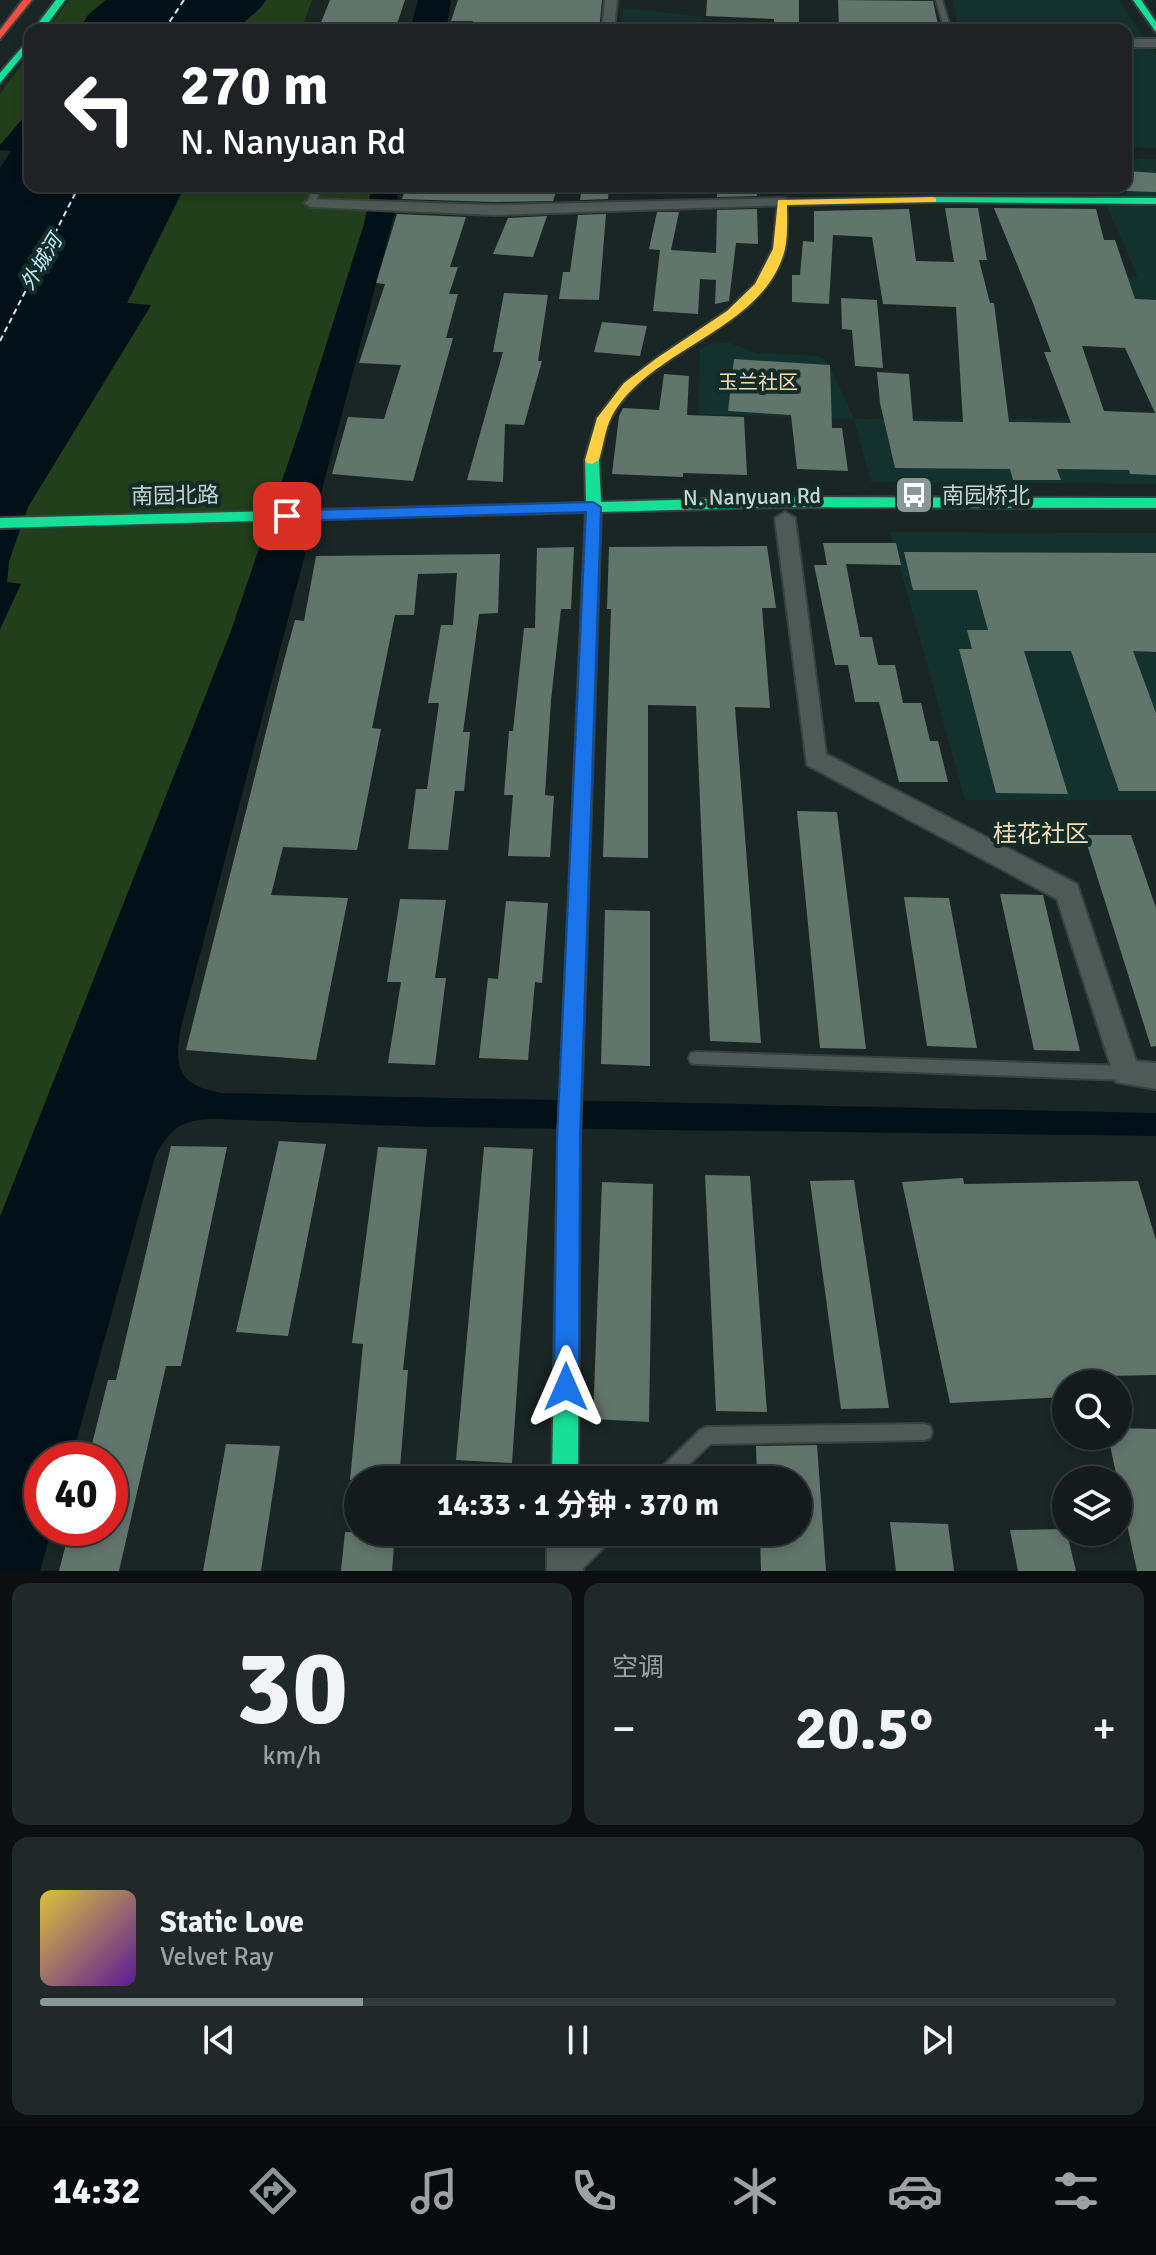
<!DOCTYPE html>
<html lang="zh">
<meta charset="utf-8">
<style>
:root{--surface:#141c1b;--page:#212928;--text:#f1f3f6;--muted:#9da1a3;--line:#333a3a;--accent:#8a9895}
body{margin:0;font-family:Signika,"Noto Sans SC",sans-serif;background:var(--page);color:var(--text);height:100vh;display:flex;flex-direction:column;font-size:30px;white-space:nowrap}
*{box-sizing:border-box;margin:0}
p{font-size:26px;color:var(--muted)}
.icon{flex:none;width:44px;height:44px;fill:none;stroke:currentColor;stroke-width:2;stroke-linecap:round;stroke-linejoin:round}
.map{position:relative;height:1571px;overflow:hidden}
.side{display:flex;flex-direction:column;gap:12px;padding:12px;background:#0b0f0f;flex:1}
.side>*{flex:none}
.banner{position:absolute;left:24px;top:24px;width:1108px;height:168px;border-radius:16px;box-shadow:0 4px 12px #0003,0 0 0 2px var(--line);background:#202124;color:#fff;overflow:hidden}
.tools{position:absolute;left:1052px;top:1370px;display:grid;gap:16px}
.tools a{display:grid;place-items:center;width:80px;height:80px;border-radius:50%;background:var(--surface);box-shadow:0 4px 12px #0003,0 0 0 2px var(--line);font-size:40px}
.speed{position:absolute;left:24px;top:1442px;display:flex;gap:16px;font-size:40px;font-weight:700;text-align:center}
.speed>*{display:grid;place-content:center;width:104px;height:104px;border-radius:50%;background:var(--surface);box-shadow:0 4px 12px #0003,0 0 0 2px var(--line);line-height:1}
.speed .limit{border:12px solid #d22;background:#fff;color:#111}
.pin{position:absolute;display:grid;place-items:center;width:68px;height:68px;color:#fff;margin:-34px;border-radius:16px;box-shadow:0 4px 12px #0006}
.me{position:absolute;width:88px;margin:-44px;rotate:0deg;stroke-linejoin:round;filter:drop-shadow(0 0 6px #0008)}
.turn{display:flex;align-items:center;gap:28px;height:168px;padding:0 24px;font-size:36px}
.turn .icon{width:104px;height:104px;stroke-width:2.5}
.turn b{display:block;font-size:56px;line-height:68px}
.big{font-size:60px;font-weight:700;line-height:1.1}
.side .tile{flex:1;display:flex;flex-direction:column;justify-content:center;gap:12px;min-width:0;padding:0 28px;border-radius:16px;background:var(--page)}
.side .dial{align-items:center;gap:0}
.dial b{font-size:104px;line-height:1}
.song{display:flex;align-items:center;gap:24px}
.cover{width:96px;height:96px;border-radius:12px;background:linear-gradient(135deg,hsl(50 70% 55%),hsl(270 70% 35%))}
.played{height:8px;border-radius:4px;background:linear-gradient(90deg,var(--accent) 30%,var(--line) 30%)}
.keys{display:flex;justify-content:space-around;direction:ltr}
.heat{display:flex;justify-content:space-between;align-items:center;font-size:44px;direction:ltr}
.side .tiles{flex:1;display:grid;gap:12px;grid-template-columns:1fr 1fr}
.tile:last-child{grid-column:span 2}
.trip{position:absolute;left:344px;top:1466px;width:468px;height:80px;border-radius:40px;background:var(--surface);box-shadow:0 4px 12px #0003,0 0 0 2px var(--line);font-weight:700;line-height:80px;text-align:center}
.tabs{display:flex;height:128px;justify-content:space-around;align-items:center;background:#080b0b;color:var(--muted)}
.tabs .icon{width:56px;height:56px}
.tabs .current{color:var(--accent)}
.tabs b{font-size:36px;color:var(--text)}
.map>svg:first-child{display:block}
.built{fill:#13322e}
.green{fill:#203f1a}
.water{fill:#021118}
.pier{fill:#1a2624}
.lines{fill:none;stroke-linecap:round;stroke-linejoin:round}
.ferry{stroke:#c4ecfb;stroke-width:2;stroke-dasharray:6 4;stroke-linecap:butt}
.building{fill:#62756d;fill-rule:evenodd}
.lane-casing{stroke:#374240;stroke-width:4}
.street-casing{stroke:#374240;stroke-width:4}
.fast-casing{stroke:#374240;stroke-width:4}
.slow-casing{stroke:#374240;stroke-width:4}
.jam-casing{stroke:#374240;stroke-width:4}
.lane{fill:#4f5956;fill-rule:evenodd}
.street{fill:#4f5956;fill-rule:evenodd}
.fast{fill:#16e098;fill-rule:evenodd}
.slow{fill:#ffcf43;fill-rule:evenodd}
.jam{fill:#f24e42;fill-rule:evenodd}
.route{fill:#1a73e8;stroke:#114b97;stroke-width:2}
.labels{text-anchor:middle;stroke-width:8;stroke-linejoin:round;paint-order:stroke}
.far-water-label{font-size:20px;font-style:italic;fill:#c4ecfb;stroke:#142c28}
.far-neighbourhood-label{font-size:20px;fill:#f8deb5;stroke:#142c28}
.street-label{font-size:22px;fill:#c7d5d2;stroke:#142c28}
.poi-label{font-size:22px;fill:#c7d5d2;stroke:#142c28;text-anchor:start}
.neighbourhood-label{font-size:24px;fill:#f8deb5;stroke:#142c28}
</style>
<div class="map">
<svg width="1156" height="1571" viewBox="0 0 1156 1571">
<rect width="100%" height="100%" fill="#1a2624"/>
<!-- built -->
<g class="built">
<path d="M953,0H1119L1156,55V148L1126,147V30H948L947,23H957Z"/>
<path d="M623,8L704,17L702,30H621Z"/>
<path d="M1126,159H1156V346L1122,277H1138L1104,199H1128L1124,186Z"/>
<path d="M714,342L730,343L756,353L819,356L828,362L854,419L1156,418V484L871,482L854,419L698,414L700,349Z"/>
<path d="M890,532L1156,533V800H965Z"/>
</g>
<!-- green -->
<g class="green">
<path d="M69,0H106L88,15L79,30H47Z"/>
<path d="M266,0H312L301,30H240C246,17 259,13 266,0Z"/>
<path d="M30,53V110L0,145V94Z"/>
<path d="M185,186H372L364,224L301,425L231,631L0,1217V629L20,585L7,583L9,561L28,507L151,306L126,303Z"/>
</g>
<!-- water -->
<g class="water">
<path d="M106,0H266C259,13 246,16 240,30H79L88,15Z"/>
<path d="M418,0H451L446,30H410Z"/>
<path d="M30,110V186H185L127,303L151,305L28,507L9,561L7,582L21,584L0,629V168L11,151L0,150V145Z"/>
<path d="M372,186H398L397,204L181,1027C174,1068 177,1085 222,1093L1156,1113V1136L431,1127L216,1119C182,1119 170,1128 155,1157L71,1460H42V1528H52L40,1571H0V1217L231,631L301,425L364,224Z"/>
</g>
<!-- pier -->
<path class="pier" d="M324,497L314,538L257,540L270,499Z"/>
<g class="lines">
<!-- ferry -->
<g class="ferry">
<path d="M164,30L184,0"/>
<path d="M0,341L79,186"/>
</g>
</g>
<!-- building -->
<g class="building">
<path d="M330,0H405L395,30H318Z"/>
<path d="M458,0H602L599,30H471L473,21H451Z"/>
<path d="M707,0H799V25L774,24V19L706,16Z"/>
<path d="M838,0L933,1L939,30L839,29Z"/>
<path d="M1126,171L1156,173V192L1126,191Z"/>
<path d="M406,186H558L553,201L495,202L402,199Z"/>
<path d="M582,186H609L608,199L580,200Z"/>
<path d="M717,186H757V196L717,197Z"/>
<path d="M813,186H905L906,191L813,193Z"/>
<path d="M985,186H1090L1092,190H987Z"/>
<path d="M945,208H978L987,260H979L990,303H994L1009,422L1071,423L1044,352H1051L1033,303L994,208L1096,209L1104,240H1115L1135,299L1156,300V475L1130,474L1129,470L1057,469L1061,480H1013L1010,469L895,468L880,403L877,372L909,374L913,421L963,422L956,307L883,304L872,237L833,235L829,304L792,302V275H800L803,241L814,242V211L909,209L916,261L954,262ZM1082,346L1125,348L1155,413L1104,411Z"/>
<path d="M757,209L758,244L736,243L729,301L715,304L716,280L700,279L698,314L653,311L660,250L649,249L657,212H679L671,250L716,253L717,210Z"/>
<path d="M397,214L466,217L450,267H458L449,294H458L446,338H453L413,481L332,474L348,417L384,419L401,365L359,363L385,284L376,283Z"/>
<path d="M606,214L599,300L559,299L563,272H570L578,215Z"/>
<path d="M547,216L533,257L493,254L508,218Z"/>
<path d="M504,293L548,295L538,361H542L524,425L505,424L503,482L467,480L503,352H493Z"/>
<path d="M841,298L877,300L883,368L855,366L852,330L842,329Z"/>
<path d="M602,322L647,326L640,356L594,352Z"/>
<path d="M734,359L830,365L832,428H842L848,471L797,469L791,415L728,411Z"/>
<path d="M664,374L689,376L687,415L744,417L747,475L683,473V477L612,474L619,416L623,408L659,410Z"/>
<path d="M823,543H896L901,565L846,564L860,637H872L878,665H895L903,703H921L930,741H938L948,782H899L879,702H855L848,665H835L814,565H827Z"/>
<path d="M767,546L776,608H762L770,708L735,707L761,1043L710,1041L696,706L648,705V858L603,857L611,609H607L609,547Z"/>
<path d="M574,547L571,609H561L551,700L545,795L554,796L550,857L508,856L513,795H504L509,731H513L524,628H535L537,548Z"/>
<path d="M904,552L1156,553V652L1133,651L1156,713V791H1119L1071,651H1024L1068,794L996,793L959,649H972L967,630H988L977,590H913Z"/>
<path d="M500,554L498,613L479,614L463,732H470L464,791H455L448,850L408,849L416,789H427L439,703H428L441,625H453L457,573L418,574L414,615H395L372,728L381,729L357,850L283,847L271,895L348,898L316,1060L186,1050L283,664L295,620L304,621L316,556Z"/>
<path d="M797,811L837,812L866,1049L820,1048Z"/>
<path d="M1084,835H1131L1156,908V1046L1151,1047Z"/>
<path d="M1000,894L1043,895L1080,1051L1034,1050Z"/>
<path d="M904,897L949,898L977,1048L927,1046Z"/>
<path d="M400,899L446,900L435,978H446L435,1065L388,1063L401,982H387Z"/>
<path d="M506,901L548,903L542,983L535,982L528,1060L479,1058L488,978L498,979Z"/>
<path d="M605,910L650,911V1066L601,1064Z"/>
<path d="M279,1141L326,1144L288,1336L236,1332Z"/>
<path d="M171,1146L227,1147L181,1366H166L119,1571H59L70,1528H110V1460H88L108,1380H116Z"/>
<path d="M378,1147L427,1149L403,1370H408L399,1480H350L363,1344L352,1343Z"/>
<path d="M484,1147L533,1149L512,1463L456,1460Z"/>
<path d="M705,1175L750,1176L767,1412L716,1411Z"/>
<path d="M963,1178L964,1184L1138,1181L1156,1240V1375L1107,1376L1109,1384H1066V1397L950,1403L902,1182Z"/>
<path d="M854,1180L889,1408L841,1409L810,1181Z"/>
<path d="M602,1182L653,1184L649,1422L593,1419Z"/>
<path d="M1118,1428L1156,1429V1571H1137L1108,1436H1118Z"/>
<path d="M226,1444L280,1446L261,1571H203Z"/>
<path d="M817,1445L826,1571H761L760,1532H798V1480H757L756,1446Z"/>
<path d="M890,1522L948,1524L954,1571H896Z"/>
<path d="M1066,1529L1076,1571H1018L1010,1530Z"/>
<path d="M345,1532H395L392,1571H341Z"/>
</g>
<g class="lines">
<defs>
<g id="lane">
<path d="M936,0H942L951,30H945Z"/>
<path d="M314,186H322L315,203L311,205L307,203Z"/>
<path d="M696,1052L1126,1066L1131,1068L1133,1073L1131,1078L1126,1080L696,1064L691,1063L689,1058L691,1053Z"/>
<path d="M924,1424L930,1426L932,1432L930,1438L924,1440L710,1444L673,1480H652L655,1474L700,1430L706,1427Z"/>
<path d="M594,1532H616L613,1538L580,1571H558L561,1565Z"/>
</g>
<g id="street">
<path d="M605,0H617L614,30H602Z"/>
<rect x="1126" y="39" width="30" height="8"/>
<path d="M782,198L787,199V205L495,215L311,207L304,203L311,199L495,205Z"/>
<path d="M785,512L795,518L826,754L1077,884L1136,1061L1156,1063V1089L1116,1082L1057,899L807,765L775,518Z"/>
<rect x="547" y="1532" width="36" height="39"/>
</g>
<g id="fast">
<path d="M56,0H65L43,30H33Z"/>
<path d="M1133,0H1141L1156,22V32Z"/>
<path d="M30,38V47L0,83V73Z"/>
<path d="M932,197L1156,198V204L928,202V198Z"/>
<path d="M592,456L599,460L601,502L781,497L1156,498V508L781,507L601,512L580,1139L578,1480H552L558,1139L586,512L0,528V518L586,503L585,460Z"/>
</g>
<path id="slow" d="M932,197L936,198V202L787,205C787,219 788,235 785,249C765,331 647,348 611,418C605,430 603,447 599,460L592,464L587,463L585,460L597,418L624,383L657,358L727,311L755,284L773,249L778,200Z"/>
<path id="jam" d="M23,0H32L0,39V30Z"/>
</defs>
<!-- lane casing -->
<use href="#lane" class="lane-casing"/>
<!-- street casing -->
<use href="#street" class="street-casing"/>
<!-- fast casing -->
<use href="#fast" class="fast-casing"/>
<!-- slow casing -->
<use href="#slow" class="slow-casing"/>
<!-- jam casing -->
<use href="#jam" class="jam-casing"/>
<!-- lane -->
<use href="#lane" class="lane"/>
<!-- street -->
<use href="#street" class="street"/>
<!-- fast -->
<use href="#fast" class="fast"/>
<!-- slow -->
<use href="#slow" class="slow"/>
<!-- jam -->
<use href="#jam" class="jam"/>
</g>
<!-- route -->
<path class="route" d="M593,502L601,507L580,1139L579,1387L575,1396L566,1400L557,1396L554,1387L557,1139L586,512L287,521L280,516L287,511Z"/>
<!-- icons -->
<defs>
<symbol id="bus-square" viewBox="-11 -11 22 22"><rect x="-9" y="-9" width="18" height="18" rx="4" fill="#8a9895" stroke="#142c28"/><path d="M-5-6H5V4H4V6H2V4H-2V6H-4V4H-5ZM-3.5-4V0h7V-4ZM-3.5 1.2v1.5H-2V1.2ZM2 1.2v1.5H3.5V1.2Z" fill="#fff"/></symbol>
</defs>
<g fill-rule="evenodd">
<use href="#bus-square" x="892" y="473" width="44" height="44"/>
</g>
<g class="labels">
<!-- far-water labels -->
<g class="far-water-label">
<text transform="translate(41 262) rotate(-59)" y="7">外城河</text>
</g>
<!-- far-neighbourhood labels -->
<g class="far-neighbourhood-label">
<text x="758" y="389">玉兰社区</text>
</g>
<!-- street labels -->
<g class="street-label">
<text transform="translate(175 495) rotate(-1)" y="8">南园北路</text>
<text transform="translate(752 496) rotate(-1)" y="8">N. Nanyuan Rd</text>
</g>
<!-- poi labels -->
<g class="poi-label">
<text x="942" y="503">南园桥北</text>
</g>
<!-- neighbourhood labels -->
<g class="neighbourhood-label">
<text x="1041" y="842">桂花社区</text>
</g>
</g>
</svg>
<div class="tools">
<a><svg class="icon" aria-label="search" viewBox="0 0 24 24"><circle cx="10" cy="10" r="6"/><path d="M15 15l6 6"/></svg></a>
<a><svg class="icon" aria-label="layers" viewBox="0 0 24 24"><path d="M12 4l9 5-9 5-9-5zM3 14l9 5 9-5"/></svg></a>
</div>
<div class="speed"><div class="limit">40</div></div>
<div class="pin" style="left:287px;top:516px;background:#d93025"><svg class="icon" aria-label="arrive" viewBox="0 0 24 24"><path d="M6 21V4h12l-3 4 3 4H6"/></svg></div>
<svg class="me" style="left:566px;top:1387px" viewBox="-20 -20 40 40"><path d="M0-17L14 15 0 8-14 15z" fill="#1a73e8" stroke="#fff" stroke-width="4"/></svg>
<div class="trip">14:33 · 1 分钟 · 370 m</div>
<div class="banner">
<div class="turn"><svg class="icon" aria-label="left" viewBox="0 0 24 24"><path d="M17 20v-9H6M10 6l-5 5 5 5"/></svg><div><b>270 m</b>N. Nanyuan Rd</div></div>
</div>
</div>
<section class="side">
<div class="tiles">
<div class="tile dial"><b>30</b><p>km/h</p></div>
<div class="tile"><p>空调</p>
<div class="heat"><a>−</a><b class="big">20.5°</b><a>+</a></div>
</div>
<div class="tile">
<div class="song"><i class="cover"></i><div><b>Static Love</b><p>Velvet Ray</p></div></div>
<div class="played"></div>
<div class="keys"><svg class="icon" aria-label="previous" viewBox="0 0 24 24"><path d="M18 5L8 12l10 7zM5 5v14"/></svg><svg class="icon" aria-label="pause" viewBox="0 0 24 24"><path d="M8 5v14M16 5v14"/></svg><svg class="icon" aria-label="next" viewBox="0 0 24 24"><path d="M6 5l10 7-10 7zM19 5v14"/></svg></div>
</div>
</div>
</section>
<nav class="tabs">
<b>14:32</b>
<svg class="icon current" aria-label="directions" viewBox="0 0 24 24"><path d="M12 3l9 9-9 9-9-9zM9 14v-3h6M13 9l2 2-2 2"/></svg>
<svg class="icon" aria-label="music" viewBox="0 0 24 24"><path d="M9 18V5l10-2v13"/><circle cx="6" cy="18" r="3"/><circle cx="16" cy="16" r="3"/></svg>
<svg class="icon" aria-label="phone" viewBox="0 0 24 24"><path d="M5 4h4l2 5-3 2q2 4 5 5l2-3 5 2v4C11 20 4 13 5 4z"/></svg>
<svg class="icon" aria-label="climate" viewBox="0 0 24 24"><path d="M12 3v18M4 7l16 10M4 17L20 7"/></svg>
<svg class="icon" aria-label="car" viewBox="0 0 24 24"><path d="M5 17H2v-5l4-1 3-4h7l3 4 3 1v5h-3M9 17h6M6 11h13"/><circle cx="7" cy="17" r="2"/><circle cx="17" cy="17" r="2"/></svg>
<svg class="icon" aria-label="filters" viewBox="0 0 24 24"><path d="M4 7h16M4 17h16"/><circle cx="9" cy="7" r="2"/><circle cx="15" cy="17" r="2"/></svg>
</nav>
